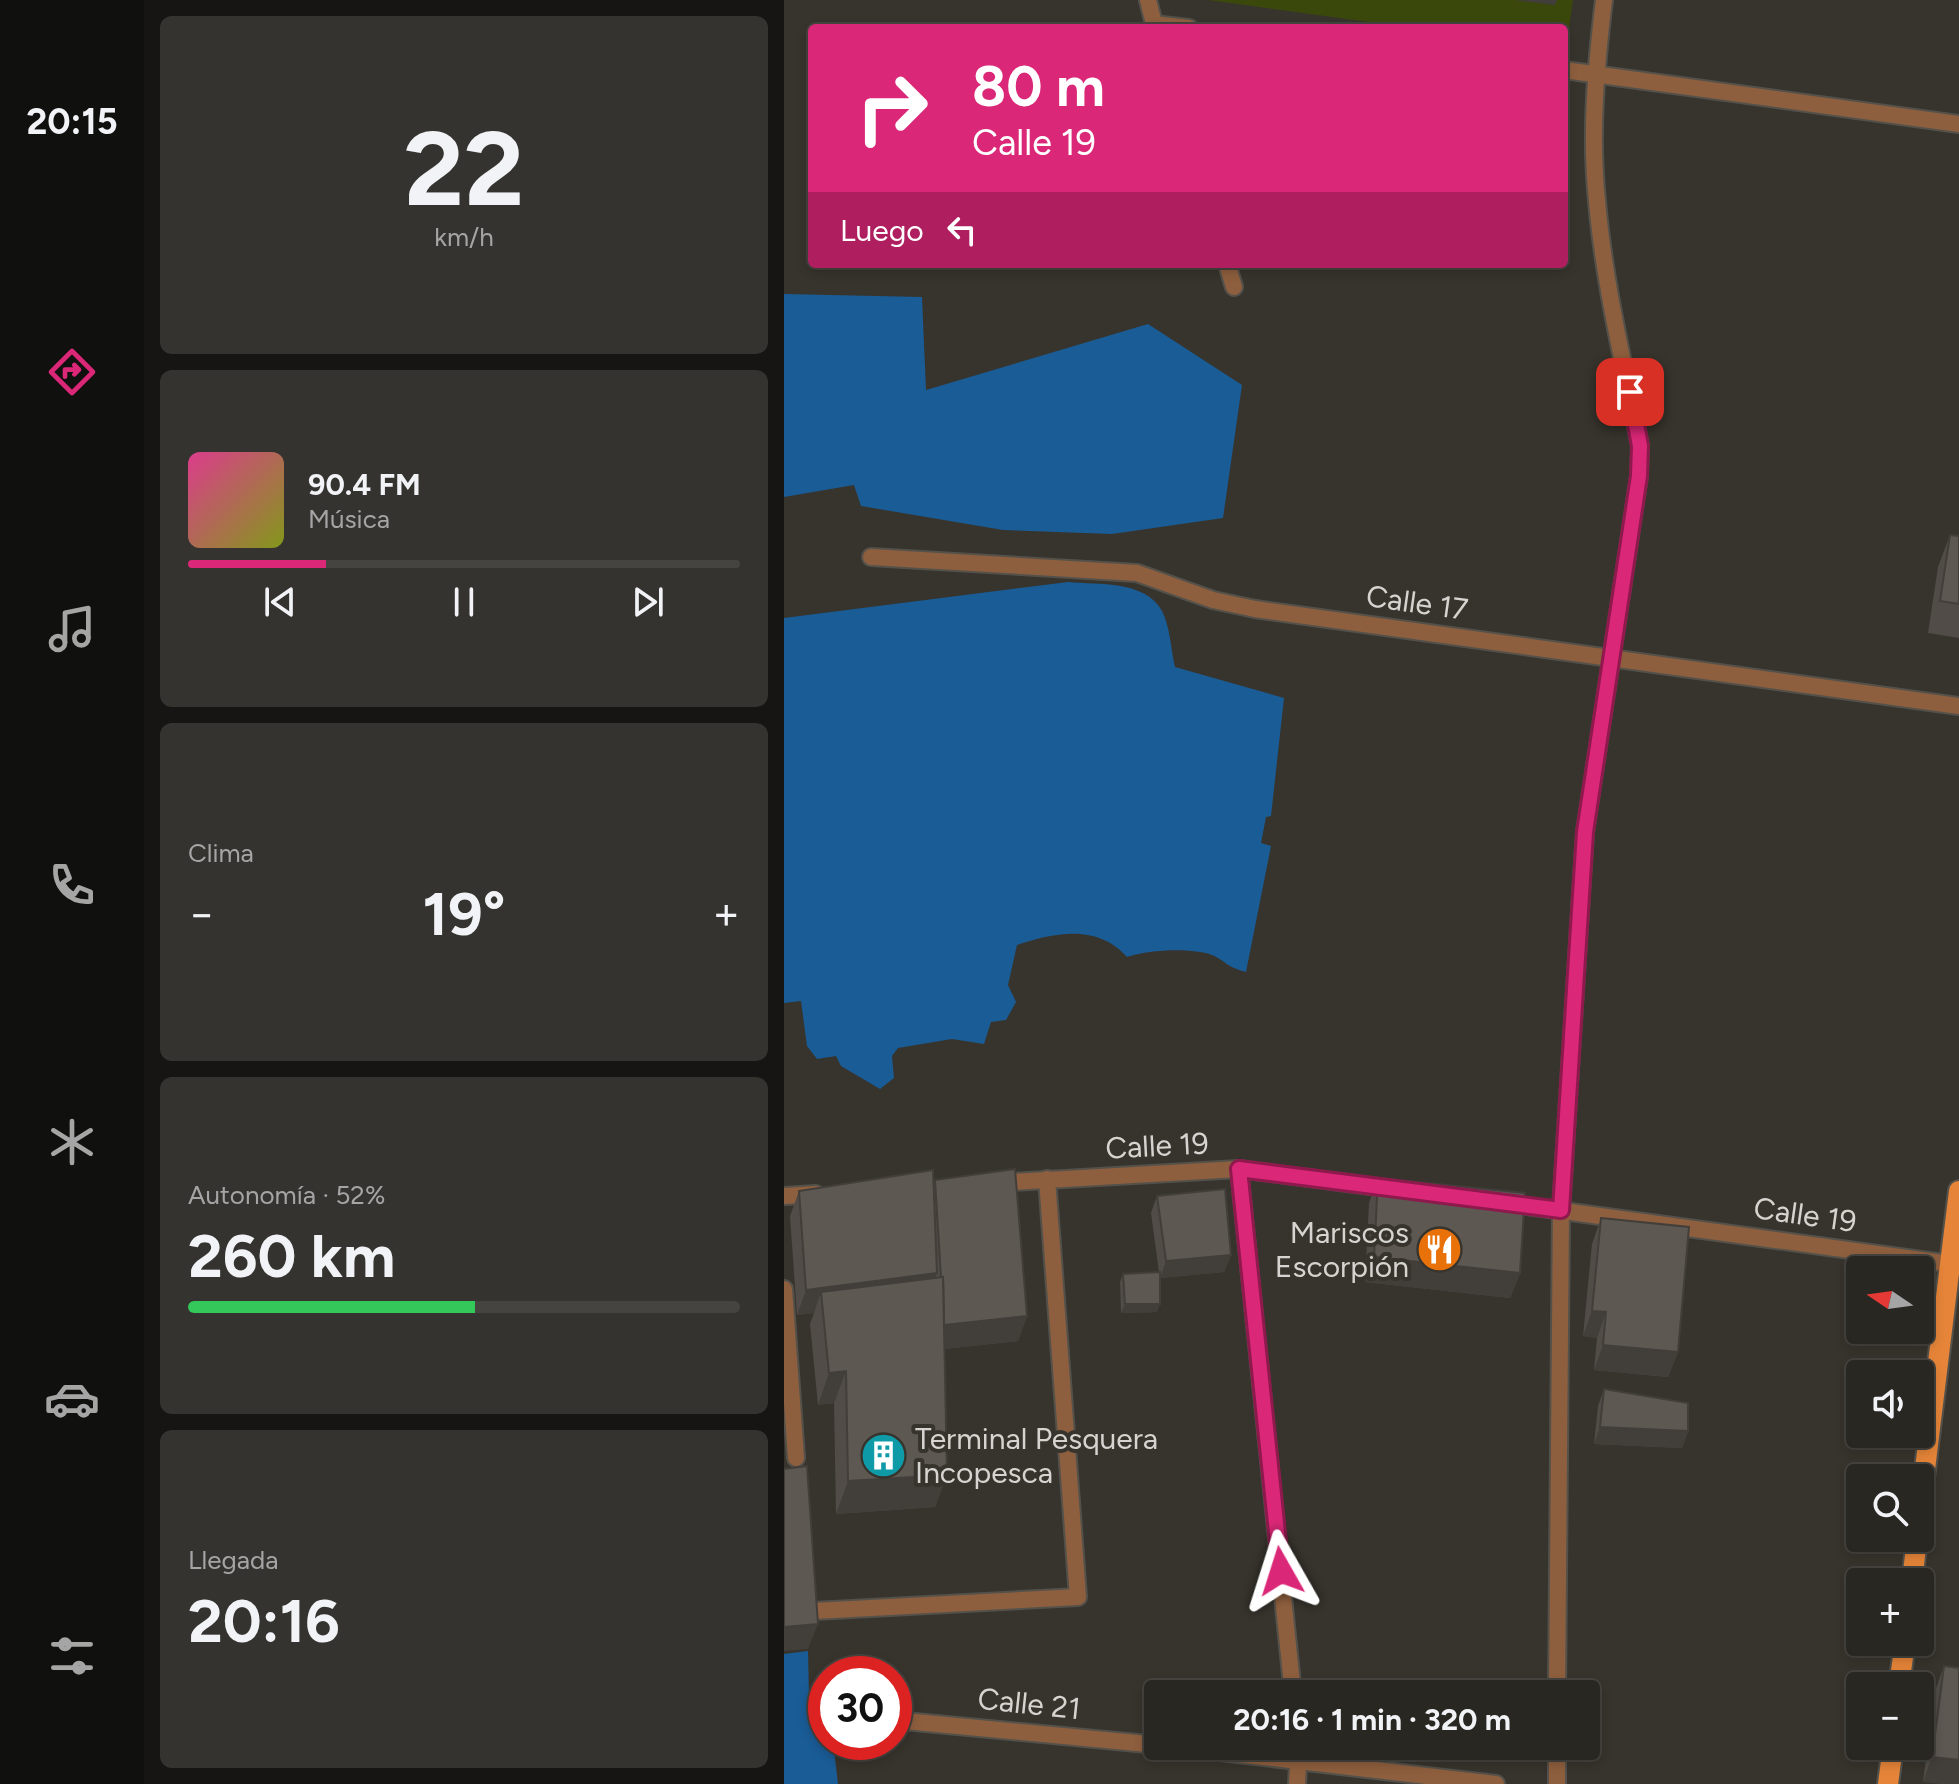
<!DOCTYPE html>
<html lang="es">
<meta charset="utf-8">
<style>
:root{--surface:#292722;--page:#35332f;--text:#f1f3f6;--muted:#a5a5a5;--line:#454440;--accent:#db2777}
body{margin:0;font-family:Figtree,sans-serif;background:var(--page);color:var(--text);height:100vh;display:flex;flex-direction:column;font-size:30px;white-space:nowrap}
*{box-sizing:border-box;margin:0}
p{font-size:26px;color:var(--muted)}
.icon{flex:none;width:44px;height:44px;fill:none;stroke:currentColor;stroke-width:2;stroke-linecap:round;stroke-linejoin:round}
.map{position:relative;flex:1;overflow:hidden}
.details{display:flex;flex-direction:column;gap:16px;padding:16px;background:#171513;width:640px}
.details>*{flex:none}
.top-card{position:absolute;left:24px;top:24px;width:760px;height:244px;border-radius:8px;box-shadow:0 4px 12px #0003,0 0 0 2px var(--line);background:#db2777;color:#fff;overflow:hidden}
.needle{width:52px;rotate:283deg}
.tools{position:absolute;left:1062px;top:1256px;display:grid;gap:16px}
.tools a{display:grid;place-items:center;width:88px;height:88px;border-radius:8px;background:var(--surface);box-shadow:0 4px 12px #0003,0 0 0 2px var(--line);font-size:40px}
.speed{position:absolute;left:24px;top:1656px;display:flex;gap:16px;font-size:40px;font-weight:700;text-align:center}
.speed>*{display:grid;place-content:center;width:104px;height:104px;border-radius:50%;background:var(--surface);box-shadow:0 4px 12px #0003,0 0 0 2px var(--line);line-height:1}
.speed .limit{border:12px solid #d22;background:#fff;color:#111}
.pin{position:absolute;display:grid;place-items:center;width:68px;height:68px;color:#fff;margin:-34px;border-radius:16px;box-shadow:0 4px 12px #0006}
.me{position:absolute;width:88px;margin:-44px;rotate:354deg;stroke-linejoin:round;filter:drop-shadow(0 0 6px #0008)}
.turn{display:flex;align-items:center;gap:28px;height:168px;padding:0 32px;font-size:36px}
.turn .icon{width:104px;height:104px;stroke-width:2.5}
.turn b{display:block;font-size:56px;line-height:68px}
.then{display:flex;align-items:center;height:76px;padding:0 32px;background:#0003;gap:16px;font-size:30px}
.big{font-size:60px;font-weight:700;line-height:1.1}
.details .card{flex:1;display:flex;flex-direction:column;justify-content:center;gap:12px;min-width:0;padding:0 28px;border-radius:12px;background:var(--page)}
.details .dial{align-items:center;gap:0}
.dial b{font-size:104px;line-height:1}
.song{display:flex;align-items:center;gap:24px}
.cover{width:96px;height:96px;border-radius:12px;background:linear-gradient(135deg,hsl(330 70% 55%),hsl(70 70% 35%))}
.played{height:8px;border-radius:4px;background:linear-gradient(90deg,var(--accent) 25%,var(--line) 25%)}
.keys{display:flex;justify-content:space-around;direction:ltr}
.heat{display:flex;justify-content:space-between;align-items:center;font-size:44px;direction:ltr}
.charge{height:12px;border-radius:6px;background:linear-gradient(90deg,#34c759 52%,var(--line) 0)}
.trip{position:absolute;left:360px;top:1680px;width:456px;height:80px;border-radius:8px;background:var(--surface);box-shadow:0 4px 12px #0003,0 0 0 2px var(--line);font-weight:700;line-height:80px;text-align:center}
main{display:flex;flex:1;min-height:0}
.menu{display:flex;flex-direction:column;width:144px;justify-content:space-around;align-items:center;background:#10100e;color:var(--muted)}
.menu .icon{width:56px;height:56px}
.menu .active{color:var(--accent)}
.menu b{font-size:36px;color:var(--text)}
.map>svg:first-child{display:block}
.green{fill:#3b480c}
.water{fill:#1a5c96}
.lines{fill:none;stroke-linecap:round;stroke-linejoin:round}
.lane-casing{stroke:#54514a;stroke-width:20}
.street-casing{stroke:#54514a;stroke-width:20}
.primary-casing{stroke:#54514a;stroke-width:24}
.lane{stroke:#8e5f3e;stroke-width:16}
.street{stroke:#8e5f3e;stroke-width:16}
.primary{stroke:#e68539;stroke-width:20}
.wall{fill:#514c47}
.shaded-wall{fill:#423e3a}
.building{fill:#5e5853;stroke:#423e3a;stroke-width:2}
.route-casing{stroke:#8e194d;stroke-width:20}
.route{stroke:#db2777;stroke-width:14}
.labels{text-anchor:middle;stroke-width:8;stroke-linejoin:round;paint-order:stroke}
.street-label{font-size:30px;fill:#d6d4d0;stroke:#37342d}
.poi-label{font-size:30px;fill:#d6d4d0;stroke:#37342d;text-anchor:end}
</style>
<main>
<nav class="menu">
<b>20:15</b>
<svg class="icon active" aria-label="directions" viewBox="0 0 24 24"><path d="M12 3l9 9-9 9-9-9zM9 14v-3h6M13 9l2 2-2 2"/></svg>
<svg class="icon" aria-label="music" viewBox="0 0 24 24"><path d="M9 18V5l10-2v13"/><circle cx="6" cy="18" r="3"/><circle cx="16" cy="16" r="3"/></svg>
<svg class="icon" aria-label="phone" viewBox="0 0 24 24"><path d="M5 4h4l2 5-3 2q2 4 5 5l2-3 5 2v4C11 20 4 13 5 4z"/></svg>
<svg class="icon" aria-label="climate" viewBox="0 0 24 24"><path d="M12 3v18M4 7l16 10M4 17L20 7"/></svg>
<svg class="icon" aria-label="car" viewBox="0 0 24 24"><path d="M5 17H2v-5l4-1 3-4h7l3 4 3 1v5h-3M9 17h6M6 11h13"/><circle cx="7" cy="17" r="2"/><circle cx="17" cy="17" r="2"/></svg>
<svg class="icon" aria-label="filters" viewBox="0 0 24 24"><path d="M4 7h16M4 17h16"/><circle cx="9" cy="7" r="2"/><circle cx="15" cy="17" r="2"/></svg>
</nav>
<section class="details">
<div class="card dial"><b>22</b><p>km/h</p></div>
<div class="card">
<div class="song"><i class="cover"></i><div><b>90.4 FM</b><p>Música</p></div></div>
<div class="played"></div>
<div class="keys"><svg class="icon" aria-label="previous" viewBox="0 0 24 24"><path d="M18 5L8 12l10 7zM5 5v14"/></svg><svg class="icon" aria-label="pause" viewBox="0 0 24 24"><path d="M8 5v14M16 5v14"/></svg><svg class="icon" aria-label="next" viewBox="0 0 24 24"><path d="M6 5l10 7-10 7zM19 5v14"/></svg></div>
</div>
<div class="card"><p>Clima</p>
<div class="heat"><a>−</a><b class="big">19°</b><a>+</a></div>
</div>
<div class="card"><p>Autonomía · 52%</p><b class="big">260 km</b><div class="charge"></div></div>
<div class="card"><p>Llegada</p><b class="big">20:16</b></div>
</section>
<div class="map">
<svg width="1175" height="1784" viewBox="0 0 1175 1784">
<rect width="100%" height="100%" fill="#37342d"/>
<!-- green -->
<path class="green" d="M424,0H732L770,5L772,0H789L782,49L780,28H628Z"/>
<!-- water -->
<g class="water">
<path d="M0,294L138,297L142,390L364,324L458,385L439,518L328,534L219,530L77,506L70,485L0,497Z"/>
<path d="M284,582C315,585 361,580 378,611C386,626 387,650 391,667L500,698L487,816L482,817L477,843L487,846L462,972C442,967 442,961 428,955C406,947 364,950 343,957C314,924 271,932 233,945L224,985L232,1002L222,1020L207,1022L200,1044L168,1039L114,1048L108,1056L110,1078L96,1089L57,1066L52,1056L33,1059L23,1046L17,1001L0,1003V618Z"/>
<path d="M24,1651L25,1696L42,1705V1742H49L54,1784H0V1654Z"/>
</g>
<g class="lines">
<defs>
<path id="lane" d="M30,1611L294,1597L263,1179"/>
<g id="street">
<path d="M364,0L371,28"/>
<path d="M369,24L405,28"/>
<path d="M780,70L1175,124"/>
<path d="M443,264L450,287"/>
<path d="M87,557L353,573L429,600L471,609L1175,706"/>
<path d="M455,1169L509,1694"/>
<path d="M211,1183L455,1169L610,1189"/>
<path d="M0,1196L32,1194"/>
<path d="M721,1203L1175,1265"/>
<path d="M0,1289L12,1458"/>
<path d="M773,1694L777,1210L801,832L855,476L856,446C840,365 820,283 813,201C806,134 812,66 820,0"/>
<path d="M110,1720L374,1745"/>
<path d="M384,1746L712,1784"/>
<path d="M513,1784L515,1746"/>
<path d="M773,1784V1746"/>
</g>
<g id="primary">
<path d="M1136,1510L1175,1191"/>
<path d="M1128,1582L1133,1538"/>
<path d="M1115,1686L1121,1642"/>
<path d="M1104,1784L1109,1746"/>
</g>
</defs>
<!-- lane casing -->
<use href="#lane" class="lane-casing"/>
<!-- street casing -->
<use href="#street" class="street-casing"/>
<!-- primary casing -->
<use href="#primary" class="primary-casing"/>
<!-- lane -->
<use href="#lane" class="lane"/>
<!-- street -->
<use href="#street" class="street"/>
<!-- primary -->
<use href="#primary" class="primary"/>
</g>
<!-- wall -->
<g class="wall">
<path d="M1166,535L1175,536V638L1144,633L1154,567Z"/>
<path d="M594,1178L736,1273L726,1298L581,1282L585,1203Z"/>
<path d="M151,1180L243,1316L234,1341L160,1349L163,1475L151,1507L52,1514L50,1403L34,1405L26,1324L30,1313L13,1315L6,1216L15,1191L150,1184Z"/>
<path d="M373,1196L447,1255L440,1272L376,1278L373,1312L337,1313L336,1282L339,1274L375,1272L367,1213Z"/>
<path d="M817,1218L894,1352L884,1377L810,1370L813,1338L799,1336L808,1244Z"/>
<path d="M820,1389L904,1431L898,1448L810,1444L814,1406Z"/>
<path d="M1160,1666L1175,1784L1139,1782L1151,1691Z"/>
</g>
<!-- shaded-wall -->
<g class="shaded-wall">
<path d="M732,0H773L771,5Z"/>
<path d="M447,1255L440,1272L376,1278L382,1261Z"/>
<path d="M590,1257L736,1273L726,1298L581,1282Z"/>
<path d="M153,1273L144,1298L37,1292L30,1313L13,1315L22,1290Z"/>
<path d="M341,1304H376L373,1312L337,1313Z"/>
<path d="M808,1311L822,1312L813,1338L799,1336Z"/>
<path d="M243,1316L234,1341L151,1350L160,1325Z"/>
<path d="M819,1345L894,1352L884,1377L810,1370Z"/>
<path d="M62,1371L50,1403L34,1405L45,1373Z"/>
<path d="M816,1427L904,1431L898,1448L810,1444Z"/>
<path d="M163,1475L151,1507L52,1514L64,1481Z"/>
<path d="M34,1624L24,1649L0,1651V1627Z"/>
<path d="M1148,1757L1175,1760V1784H1156L1139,1782Z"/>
</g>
<!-- building -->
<g class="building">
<path d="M1166,535L1175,536V604L1156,601Z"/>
<path d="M231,1169L243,1316L160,1325L159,1277H157L151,1180Z"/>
<path d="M149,1170L153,1273L22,1290L15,1191Z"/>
<path d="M594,1178L741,1193L736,1273L590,1257Z"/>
<path d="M441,1189L447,1255L382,1261L373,1196Z"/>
<path d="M817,1218L905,1227L894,1352L819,1345L822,1312L808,1311Z"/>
<path d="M376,1272V1304H341L339,1274Z"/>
<path d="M159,1277L163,1475L64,1481L62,1371L45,1373L37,1292Z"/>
<path d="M820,1389L904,1403V1431L816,1427Z"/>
<path d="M23,1466L34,1624L0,1627V1469Z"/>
<path d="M1160,1666L1175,1668V1760L1148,1757Z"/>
</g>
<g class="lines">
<defs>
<path id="route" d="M497,1571L455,1169L777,1210L801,832L855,476L856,446L846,392"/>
</defs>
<!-- route casing -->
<use href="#route" class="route-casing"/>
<!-- route -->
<use href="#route" class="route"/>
</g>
<!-- icons -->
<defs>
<symbol id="restaurant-disc" viewBox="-11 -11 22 22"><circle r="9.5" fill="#e8710a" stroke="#37342d"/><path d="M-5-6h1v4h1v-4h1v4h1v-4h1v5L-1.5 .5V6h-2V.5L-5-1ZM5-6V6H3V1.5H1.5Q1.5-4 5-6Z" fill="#fff"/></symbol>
<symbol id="building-disc" viewBox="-11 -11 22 22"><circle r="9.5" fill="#0f9aa8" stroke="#37342d"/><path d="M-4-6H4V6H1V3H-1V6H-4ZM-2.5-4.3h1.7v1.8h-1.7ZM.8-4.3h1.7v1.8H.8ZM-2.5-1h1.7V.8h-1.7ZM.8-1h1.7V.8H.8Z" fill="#fff"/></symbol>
</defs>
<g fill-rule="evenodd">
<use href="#restaurant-disc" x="630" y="1224" width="51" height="51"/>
<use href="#building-disc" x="74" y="1430" width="51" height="51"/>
</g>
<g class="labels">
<!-- street labels -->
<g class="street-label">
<text transform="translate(633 603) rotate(8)" y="10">Calle 17</text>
<text transform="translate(373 1146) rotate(-3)" y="10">Calle 19</text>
<text transform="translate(1021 1215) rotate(8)" y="10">Calle 19</text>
<text transform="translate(245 1704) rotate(6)" y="10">Calle 21</text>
</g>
<!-- poi labels -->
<g class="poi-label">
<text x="625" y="1243">Mariscos<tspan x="625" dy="34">Escorpión</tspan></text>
<text x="131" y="1449" text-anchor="start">Terminal Pesquera<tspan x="131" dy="34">Incopesca</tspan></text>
</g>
</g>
</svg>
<div class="tools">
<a><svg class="needle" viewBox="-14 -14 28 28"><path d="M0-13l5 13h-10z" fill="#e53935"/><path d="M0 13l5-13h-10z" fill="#a5a5a5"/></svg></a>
<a><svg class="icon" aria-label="sound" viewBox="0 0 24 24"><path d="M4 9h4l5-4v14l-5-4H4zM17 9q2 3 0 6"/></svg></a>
<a><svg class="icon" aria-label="search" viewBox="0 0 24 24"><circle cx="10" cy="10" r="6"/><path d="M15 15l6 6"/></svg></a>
<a>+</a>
<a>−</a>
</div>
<div class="speed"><div class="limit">30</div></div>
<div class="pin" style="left:846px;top:392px;background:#d93025"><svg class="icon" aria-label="arrive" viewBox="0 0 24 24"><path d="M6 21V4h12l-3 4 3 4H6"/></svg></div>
<svg class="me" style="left:497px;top:1571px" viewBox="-20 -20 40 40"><path d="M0-17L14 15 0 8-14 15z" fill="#db2777" stroke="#fff" stroke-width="4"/></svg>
<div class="trip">20:16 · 1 min · 320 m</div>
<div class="top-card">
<div class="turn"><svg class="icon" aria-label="right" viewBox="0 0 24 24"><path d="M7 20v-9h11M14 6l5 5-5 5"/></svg><div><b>80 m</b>Calle 19</div></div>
<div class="then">Luego<svg class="icon" aria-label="left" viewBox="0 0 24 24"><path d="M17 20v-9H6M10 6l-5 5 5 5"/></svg></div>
</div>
</div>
</main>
